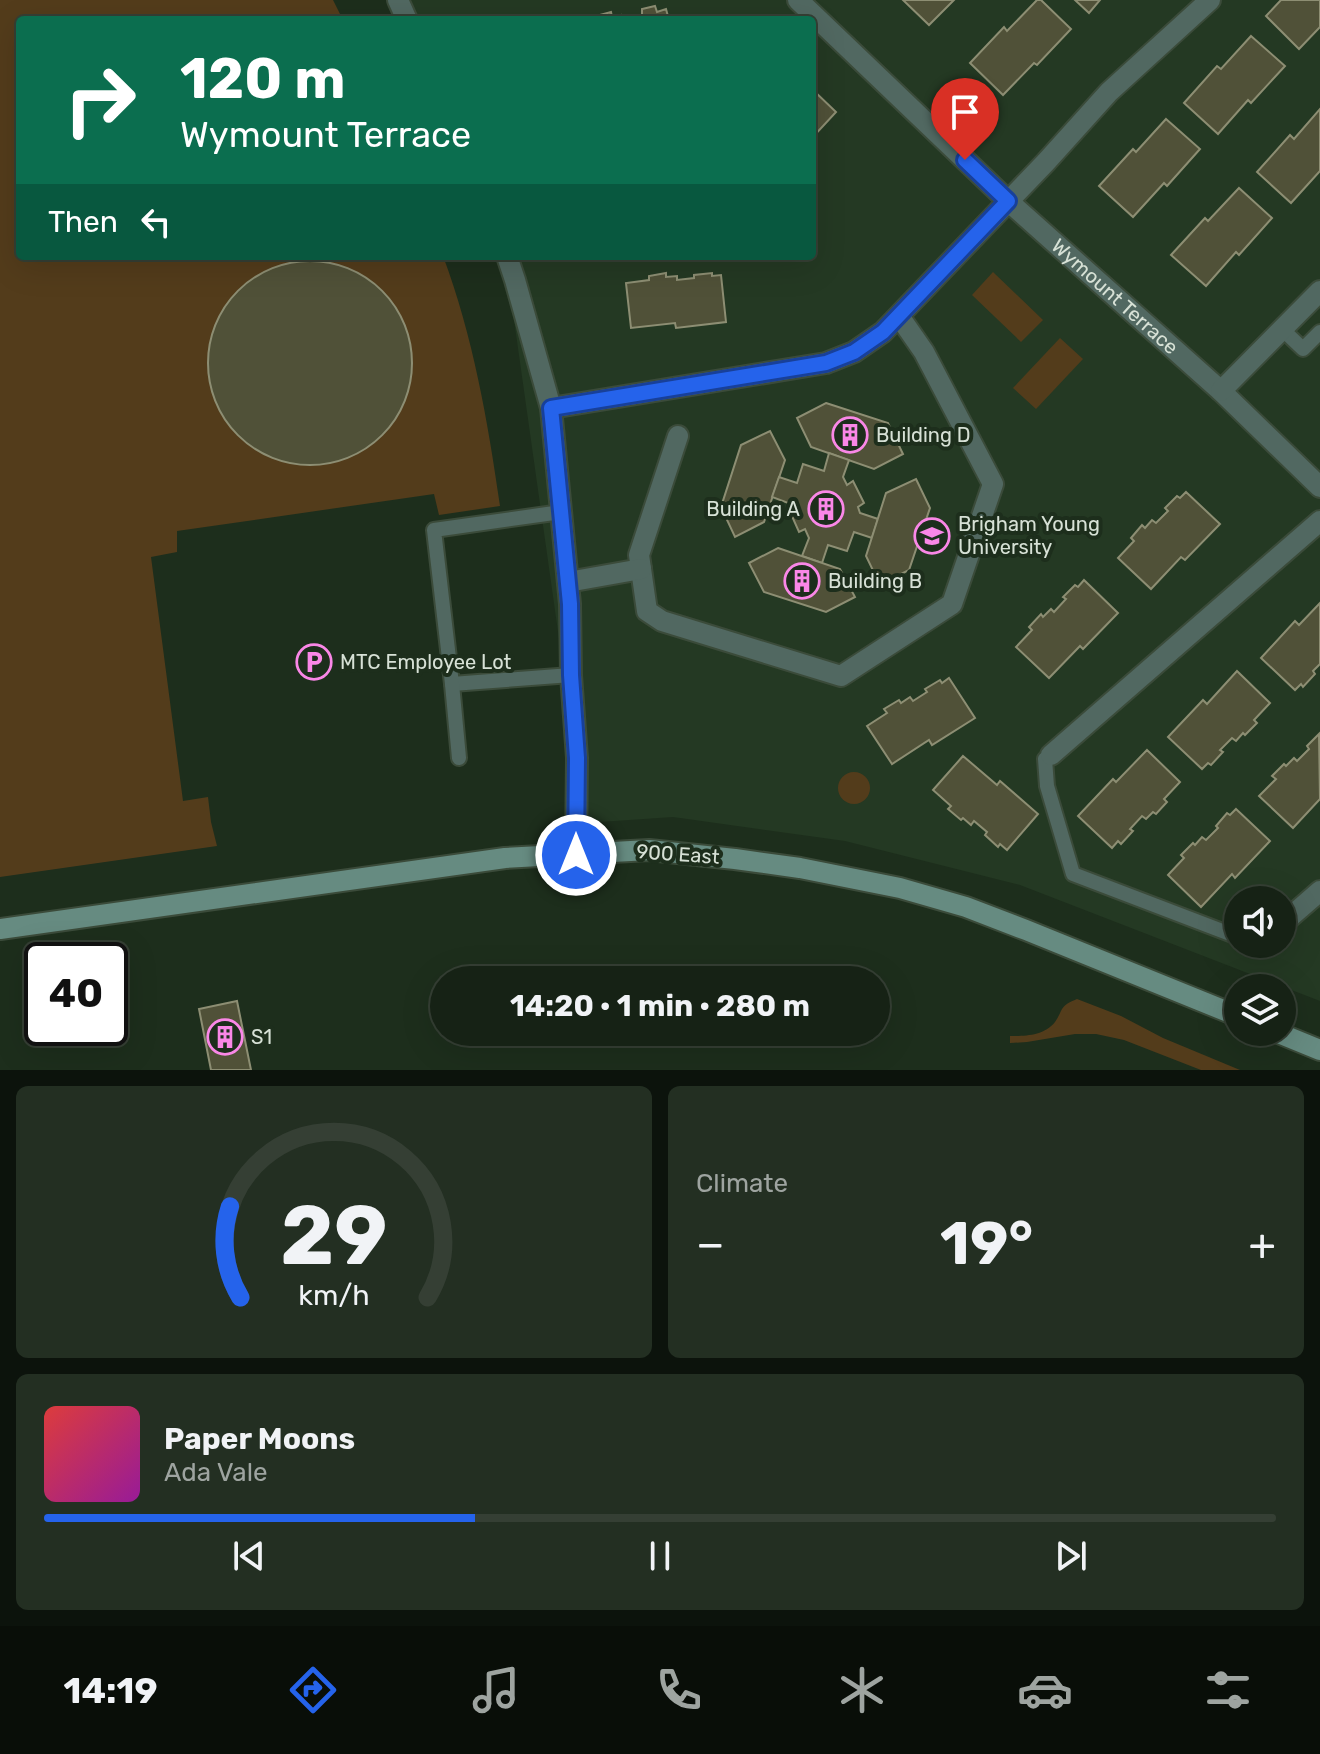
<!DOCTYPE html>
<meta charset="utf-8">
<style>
:root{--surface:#162215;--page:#232f22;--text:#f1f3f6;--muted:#9ea4a0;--line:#353f34;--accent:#2563eb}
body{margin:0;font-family:Rubik,sans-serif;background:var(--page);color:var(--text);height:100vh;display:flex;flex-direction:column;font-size:30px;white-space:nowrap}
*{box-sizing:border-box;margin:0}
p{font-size:26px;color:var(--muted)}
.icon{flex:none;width:44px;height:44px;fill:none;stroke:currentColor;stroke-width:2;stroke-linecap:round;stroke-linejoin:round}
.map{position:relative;height:1070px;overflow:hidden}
.side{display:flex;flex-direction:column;gap:16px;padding:16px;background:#0c130c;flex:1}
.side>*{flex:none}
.top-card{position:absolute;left:16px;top:16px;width:800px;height:244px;border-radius:8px;box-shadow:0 8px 32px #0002,0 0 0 2px var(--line);background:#0b6e4f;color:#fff;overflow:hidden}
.fabs{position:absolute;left:1224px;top:886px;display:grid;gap:16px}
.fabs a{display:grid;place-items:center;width:72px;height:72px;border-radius:50%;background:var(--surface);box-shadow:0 8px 32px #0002,0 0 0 2px var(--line);font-size:40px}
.speed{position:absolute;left:24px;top:942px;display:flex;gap:16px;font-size:40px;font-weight:700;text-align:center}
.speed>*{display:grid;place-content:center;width:104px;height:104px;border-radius:50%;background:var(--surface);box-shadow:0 8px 32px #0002,0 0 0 2px var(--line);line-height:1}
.speed .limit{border:4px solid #111;border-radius:12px;background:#fff;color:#111}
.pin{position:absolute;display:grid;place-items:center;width:68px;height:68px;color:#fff;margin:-82px -34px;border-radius:50% 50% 50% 0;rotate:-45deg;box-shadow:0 0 8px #0007}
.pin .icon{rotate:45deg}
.me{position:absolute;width:88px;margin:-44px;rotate:0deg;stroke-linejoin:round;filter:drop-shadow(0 0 6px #0008)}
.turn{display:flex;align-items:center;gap:28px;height:168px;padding:0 32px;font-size:36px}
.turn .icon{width:104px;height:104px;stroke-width:2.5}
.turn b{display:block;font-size:56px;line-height:68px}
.then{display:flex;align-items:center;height:76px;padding:0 32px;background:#0003;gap:16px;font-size:30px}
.big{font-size:60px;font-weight:700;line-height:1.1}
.side .card{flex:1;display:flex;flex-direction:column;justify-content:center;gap:12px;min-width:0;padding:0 28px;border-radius:12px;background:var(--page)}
.side .dial{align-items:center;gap:0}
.dial svg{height:208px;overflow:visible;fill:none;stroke:var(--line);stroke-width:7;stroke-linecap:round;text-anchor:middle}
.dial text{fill:var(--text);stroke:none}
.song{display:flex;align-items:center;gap:24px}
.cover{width:96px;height:96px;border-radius:12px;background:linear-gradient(135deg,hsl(0 70% 55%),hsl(300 70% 35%))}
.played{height:8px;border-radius:4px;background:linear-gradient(90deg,var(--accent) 35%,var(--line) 35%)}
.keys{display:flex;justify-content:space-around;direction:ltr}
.heat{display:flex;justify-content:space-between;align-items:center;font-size:44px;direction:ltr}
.side .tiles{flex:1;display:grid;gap:16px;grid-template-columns:1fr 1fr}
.card:last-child{grid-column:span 2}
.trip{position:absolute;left:430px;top:966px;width:460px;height:80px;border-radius:40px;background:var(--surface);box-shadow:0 8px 32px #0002,0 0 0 2px var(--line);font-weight:700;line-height:80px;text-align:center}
.tab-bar{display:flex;height:128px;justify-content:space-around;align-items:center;background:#090e08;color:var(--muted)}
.tab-bar .icon{width:56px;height:56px}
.tab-bar .current{color:var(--accent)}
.tab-bar b{font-size:36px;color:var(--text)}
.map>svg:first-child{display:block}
.built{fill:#243923;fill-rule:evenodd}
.green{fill:#533c1b}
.building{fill:#505138;stroke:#8d8e73;stroke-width:2}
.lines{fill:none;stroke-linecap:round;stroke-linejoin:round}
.service-casing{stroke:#3b4b3a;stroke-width:18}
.minor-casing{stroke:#3b4b3a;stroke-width:24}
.tertiary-casing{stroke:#3b4b3a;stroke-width:24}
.secondary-casing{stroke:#3b4b3a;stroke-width:24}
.service{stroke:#516861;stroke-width:14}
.minor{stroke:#516861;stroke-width:20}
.tertiary{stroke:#516861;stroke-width:20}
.secondary{stroke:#668b81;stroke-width:20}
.route-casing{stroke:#184099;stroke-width:20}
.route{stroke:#2563eb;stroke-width:14}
.labels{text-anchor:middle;stroke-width:8;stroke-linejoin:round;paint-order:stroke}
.street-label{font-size:20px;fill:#d7e1d6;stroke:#1d2e1c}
.poi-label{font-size:20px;fill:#d7e1d6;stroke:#1d2e1c;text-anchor:start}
</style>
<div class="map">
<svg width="1320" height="1070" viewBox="0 0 1320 1070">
<rect width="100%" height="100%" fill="#1d2e1c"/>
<!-- built -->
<path class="built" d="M399,0H1320V1001L1020,885L845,841L673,817L585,823L505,256H812V20H408ZM1238,900H1282V944H1238Z"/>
<!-- green -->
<g class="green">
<path d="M0,0H333L343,20H20V256H443C473,336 488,422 500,506L439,515L434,494L177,531V552L151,557L183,801L208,797L211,822L217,846L0,877Z"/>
<path d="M993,272L1043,320L1021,342L972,295Z"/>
<path d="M1060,338L1083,359L1036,409L1013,388Z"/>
<circle cx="854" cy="788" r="16"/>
<path d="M1077,999L1121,1016L1163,1038L1240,1070H1201L1124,1040L1096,1034H1075L1027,1042L1010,1043V1036C1025,1036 1044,1036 1055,1022C1064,1009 1059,1006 1077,999Z"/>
</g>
<!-- building -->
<g class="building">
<path d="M903,0H954L929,25Z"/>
<path d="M1037,0H1041L1071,29L1037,65L1034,63L1003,95L970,63L1004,27L1007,31Z"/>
<path d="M1075,0H1100L1089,13Z"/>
<path d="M1281,0H1320V27L1299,49L1266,16Z"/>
<path d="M655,6L657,12L666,9L669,20H596V16L611,12L612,17L621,15L622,20L642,15V9Z"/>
<path d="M1251,36L1285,66L1251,103L1248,100L1218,134L1184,103L1217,66L1221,69Z"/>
<path d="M812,89L836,112L812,138Z"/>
<path d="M1320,109V171L1291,203L1257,172L1290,135L1294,139Z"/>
<path d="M1166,119L1200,149L1167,186L1164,183L1133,217L1099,186L1133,149L1136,152Z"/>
<path d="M1239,188L1272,218L1239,255L1236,252L1206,286L1171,255L1205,218L1208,221Z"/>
<circle cx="310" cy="363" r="102"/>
<path d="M666,273V277L677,276V280L694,278V275L712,273V276L721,275L726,322L676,328L675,323L631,328L626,283L649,280V276Z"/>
<path d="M826,403L888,423L903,454L874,469L811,447L797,418Z"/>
<path d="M770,431L785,460L764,522L735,537L721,507L741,445Z"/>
<path d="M829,453L849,460L843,477L847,485L853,481L864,503L858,507L860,513L878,519L872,538L854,532L847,551L828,545L822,563L802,556L809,538L805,529L799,532L791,514L795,512L791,504L772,497L779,477L797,483L803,464L824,471Z"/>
<path d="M916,479L930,508L909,570L880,585L866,556L886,493Z"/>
<path d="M1186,492L1220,524L1185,560L1181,557L1151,589L1118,558L1134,541L1131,538L1142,525L1145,528L1152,520L1156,523L1168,511L1165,508L1177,496L1180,498Z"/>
<path d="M778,548L840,569L855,597L826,612L764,592L749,563Z"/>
<path d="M1084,580L1118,613L1083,649L1080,646L1049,678L1016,647L1032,630L1029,627L1041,614L1043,617L1051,609L1054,612L1066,599L1063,597L1075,585L1078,587Z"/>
<path d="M1320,603V664L1313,671L1315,674L1303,687L1301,684L1295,690L1261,658L1295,621L1299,625Z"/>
<path d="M1237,671L1270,703L1254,720L1257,723L1245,735L1243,733L1236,741L1232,738L1220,750L1223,752L1211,765L1208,763L1202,769L1168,737L1203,700L1207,704Z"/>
<path d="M949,678L975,718L932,745L929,740L892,764L867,726L887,713L884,709L899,700L901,703L910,697L913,701L927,692L925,689L940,680L942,683Z"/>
<path d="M1319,734L1320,799L1293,828L1259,796L1276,779L1272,776L1284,764L1286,766L1294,758L1297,761L1309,749L1307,746Z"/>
<path d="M1147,750L1180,782L1164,799L1167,802L1156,814L1153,812L1146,819L1142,816L1130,829L1133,831L1121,844L1118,841L1112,848L1078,816L1113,779L1116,782Z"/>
<path d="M963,756L997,785L1000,781L1038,814L1007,850L1000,844L998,847L985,835L987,832L974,821L971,825L963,818L961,820L948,809L951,806L933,790Z"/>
<path d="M1236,809L1270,841L1235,878L1232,874L1201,907L1168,875L1184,858L1181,855L1193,843L1195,845L1202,837L1206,840L1218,828L1216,826L1227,813L1230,815Z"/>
<path d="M237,1001L251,1070H211L199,1009Z"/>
</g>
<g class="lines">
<defs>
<g id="service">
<path d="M1283,330L1303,349L1320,332"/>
<path d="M561,512L434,530L452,684L571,675"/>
<path d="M452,684L459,758"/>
<path d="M1051,755L1045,759L1047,786L1073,874L1238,937"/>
</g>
<g id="minor">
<path id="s1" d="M798,0L1008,201L1221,391L1320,487"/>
<path d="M1221,391L1320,291"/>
<path d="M551,408L826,363L854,352L883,332L1046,162L1109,92L1210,0"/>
<path d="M678,436L639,555L647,611L662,621L841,676L952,604L993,484L924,352L899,316"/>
<path d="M568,582L641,569"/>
<path d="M1051,755L1320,521"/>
<path d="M1282,924L1320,891"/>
</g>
<g id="tertiary">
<path d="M398,0L407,20"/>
<path d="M507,256L515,280L551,408L570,604L571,675L577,758L576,855"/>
</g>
<g id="secondary">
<path d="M0,929L505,858L649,850L735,859L800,868L900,888L966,907L1026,930L1238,1016"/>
<path d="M1276,1032L1320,1050"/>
</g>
</defs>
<!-- service casing -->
<use href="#service" class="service-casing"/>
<!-- minor casing -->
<use href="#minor" class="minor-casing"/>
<!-- tertiary casing -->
<use href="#tertiary" class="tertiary-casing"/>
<!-- secondary casing -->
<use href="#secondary" class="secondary-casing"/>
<!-- service -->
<use href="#service" class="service"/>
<!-- minor -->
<use href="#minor" class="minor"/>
<!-- tertiary -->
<use href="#tertiary" class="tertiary"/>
<!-- secondary -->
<use href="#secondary" class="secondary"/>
</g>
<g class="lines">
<defs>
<path id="route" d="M576,855L577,758L571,675L570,604L551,408L826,363L854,352L883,332L1008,201L965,160"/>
</defs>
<!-- route casing -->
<use href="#route" class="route-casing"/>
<!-- route -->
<use href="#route" class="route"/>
</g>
<!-- icons -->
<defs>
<symbol id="building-ring" viewBox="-11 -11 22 22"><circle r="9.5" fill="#1d2e1c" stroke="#fa87e7" stroke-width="1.5"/><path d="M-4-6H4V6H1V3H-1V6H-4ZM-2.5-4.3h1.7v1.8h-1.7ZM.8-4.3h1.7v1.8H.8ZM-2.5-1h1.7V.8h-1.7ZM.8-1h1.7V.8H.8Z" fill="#fa87e7"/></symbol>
<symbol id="university-ring" viewBox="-11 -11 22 22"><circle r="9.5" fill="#1d2e1c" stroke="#fa87e7" stroke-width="1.5"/><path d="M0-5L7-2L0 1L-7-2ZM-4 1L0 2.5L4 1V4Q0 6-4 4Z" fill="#fa87e7"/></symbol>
<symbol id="parking-ring" viewBox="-11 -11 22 22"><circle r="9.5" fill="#1d2e1c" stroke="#fa87e7" stroke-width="1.5"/><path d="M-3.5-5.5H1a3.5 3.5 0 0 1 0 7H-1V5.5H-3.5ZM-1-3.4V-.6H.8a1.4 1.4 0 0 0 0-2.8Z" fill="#fa87e7"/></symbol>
</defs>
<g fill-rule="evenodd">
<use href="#building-ring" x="830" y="415" width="40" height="40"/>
<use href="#building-ring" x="806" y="489" width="40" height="40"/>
<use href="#university-ring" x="912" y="516" width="40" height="40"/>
<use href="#building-ring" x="782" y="561" width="40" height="40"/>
<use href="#parking-ring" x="294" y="642" width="40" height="40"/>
<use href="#building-ring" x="205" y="1017" width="40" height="40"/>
</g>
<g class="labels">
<!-- street labels -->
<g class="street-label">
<text dy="7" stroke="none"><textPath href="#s1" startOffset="434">Wymount Terrace</textPath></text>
<text transform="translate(678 854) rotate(4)" y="7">900 East</text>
</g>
<!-- poi labels -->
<g class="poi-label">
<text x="876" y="442">Building D</text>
<text x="800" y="516" text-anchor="end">Building A</text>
<text x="958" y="531">Brigham Young<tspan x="958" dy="23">University</tspan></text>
<text x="828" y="588">Building B</text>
<text x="340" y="669">MTC Employee Lot</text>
<text x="251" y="1044">S1</text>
</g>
</g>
</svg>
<div class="fabs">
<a><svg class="icon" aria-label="sound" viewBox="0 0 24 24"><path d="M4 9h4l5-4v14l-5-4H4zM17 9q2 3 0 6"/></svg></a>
<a><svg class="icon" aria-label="layers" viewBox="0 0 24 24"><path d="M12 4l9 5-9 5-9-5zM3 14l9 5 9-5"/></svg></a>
</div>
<div class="speed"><div class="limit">40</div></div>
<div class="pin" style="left:965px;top:160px;background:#d93025"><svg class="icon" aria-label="arrive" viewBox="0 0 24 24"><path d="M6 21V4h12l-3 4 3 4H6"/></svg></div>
<svg class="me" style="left:576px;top:855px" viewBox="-20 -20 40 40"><circle r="17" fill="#2563eb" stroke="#fff" stroke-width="3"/><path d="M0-11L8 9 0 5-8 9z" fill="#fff"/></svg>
<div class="trip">14:20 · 1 min · 280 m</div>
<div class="top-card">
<div class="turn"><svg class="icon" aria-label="right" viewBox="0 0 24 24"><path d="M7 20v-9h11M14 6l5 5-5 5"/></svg><div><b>120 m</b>Wymount Terrace</div></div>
<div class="then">Then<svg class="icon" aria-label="left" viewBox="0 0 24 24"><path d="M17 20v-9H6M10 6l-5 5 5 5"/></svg></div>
</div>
</div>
<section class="side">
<div class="tiles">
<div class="card dial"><svg viewBox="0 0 100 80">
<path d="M14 69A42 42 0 1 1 86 69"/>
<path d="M14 69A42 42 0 0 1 10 34" stroke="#2563eb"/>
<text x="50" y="56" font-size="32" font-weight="700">29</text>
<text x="50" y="72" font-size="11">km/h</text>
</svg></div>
<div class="card"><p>Climate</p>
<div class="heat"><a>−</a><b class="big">19°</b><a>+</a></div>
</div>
<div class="card">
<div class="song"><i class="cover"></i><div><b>Paper Moons</b><p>Ada Vale</p></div></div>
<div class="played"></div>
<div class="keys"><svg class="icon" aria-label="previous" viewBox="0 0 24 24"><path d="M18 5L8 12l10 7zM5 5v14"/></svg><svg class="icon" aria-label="pause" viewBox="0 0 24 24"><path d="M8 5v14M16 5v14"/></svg><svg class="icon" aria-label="next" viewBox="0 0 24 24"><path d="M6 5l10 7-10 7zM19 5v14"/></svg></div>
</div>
</div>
</section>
<nav class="tab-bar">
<b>14:19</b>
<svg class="icon current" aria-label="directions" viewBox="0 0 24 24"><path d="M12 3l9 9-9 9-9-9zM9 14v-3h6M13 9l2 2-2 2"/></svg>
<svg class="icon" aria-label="music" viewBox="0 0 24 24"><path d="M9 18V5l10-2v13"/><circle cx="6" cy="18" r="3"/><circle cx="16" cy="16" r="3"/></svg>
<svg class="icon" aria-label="phone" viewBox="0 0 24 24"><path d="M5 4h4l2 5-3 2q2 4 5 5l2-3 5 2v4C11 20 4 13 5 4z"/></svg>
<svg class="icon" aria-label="climate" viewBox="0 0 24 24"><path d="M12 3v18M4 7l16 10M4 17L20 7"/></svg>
<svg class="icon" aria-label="car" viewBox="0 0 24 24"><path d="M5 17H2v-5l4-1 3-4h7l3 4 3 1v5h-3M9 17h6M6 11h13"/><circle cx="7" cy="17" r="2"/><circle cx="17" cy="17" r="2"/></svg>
<svg class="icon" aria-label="filters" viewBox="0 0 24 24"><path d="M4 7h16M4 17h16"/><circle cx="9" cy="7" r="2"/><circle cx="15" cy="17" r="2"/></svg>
</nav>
